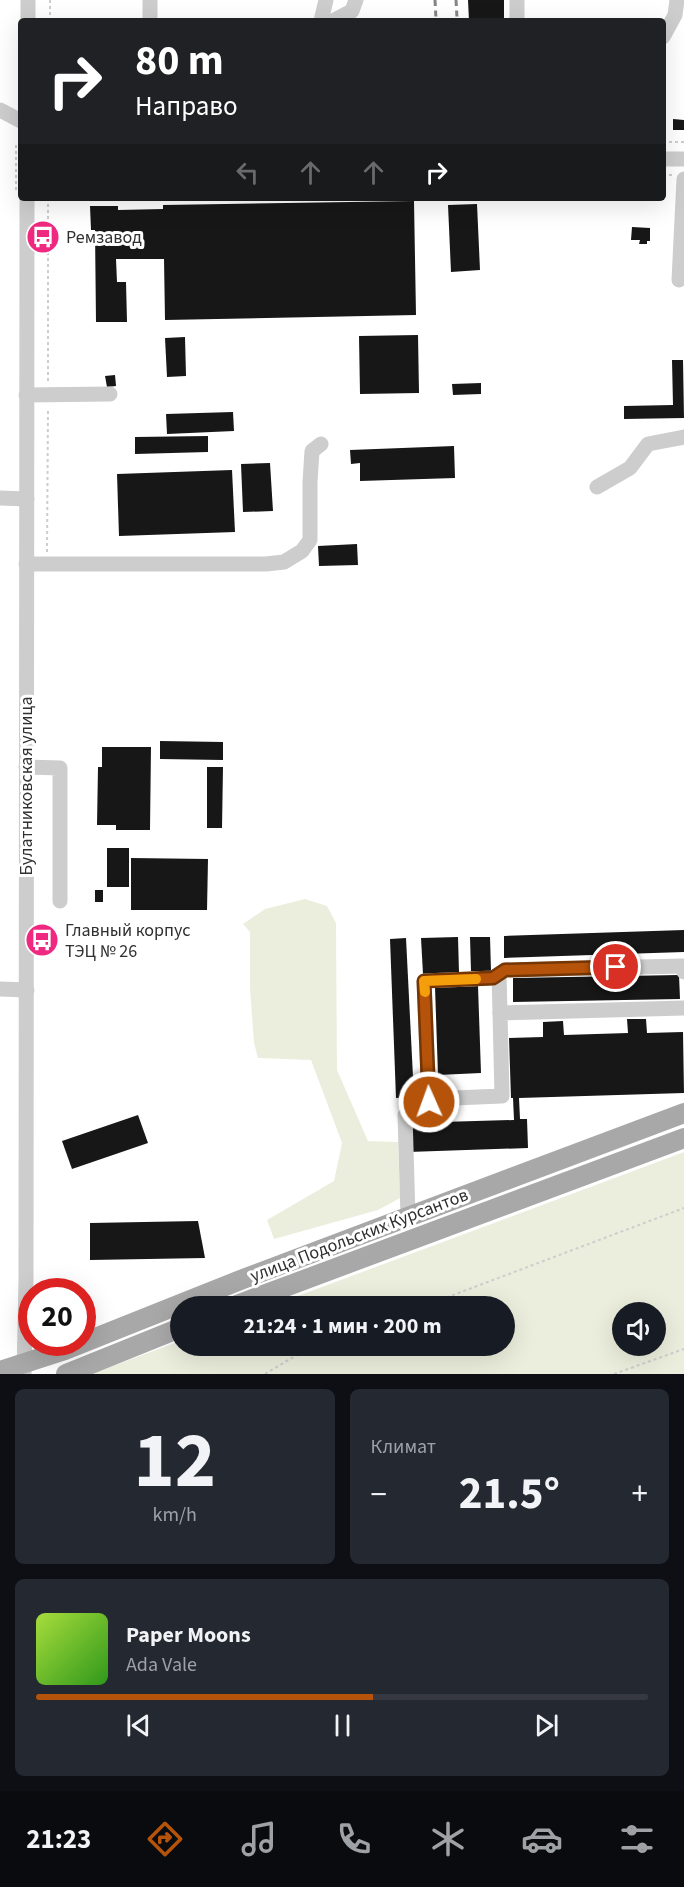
<!DOCTYPE html>
<html lang="ru">
<meta charset="utf-8">
<style>
:root{--surface:#171b24;--page:#242831;--text:#f1f3f6;--muted:#9ea1a6;--line:#363941;--accent:#b45309}
body{margin:0;font-family:"Source Sans 3",sans-serif;background:var(--page);color:var(--text);height:100vh;display:flex;flex-direction:column;font-size:22px;white-space:nowrap}
*{box-sizing:border-box;margin:0}
p{font-size:20px;color:var(--muted)}
.icon{flex:none;width:33px;height:33px;fill:none;stroke:currentColor;stroke-width:2;stroke-linecap:round;stroke-linejoin:round}
.map{position:relative;height:1374px;overflow:hidden}
.details{display:flex;flex-direction:column;gap:15px;padding:15px;background:#0d0f14;flex:1}
.details>*{flex:none}
.top-card{position:absolute;left:18px;top:18px;width:648px;height:183px;border-radius:6px;box-shadow:0 6px 24px #0002;background:#202124;color:#fff;overflow:hidden}
.controls{position:absolute;left:612px;top:1302px;display:grid;gap:12px}
.controls a{display:grid;place-items:center;width:54px;height:54px;border-radius:50%;background:var(--surface);box-shadow:0 6px 24px #0002;font-size:30px}
.speed{position:absolute;left:18px;top:1278px;display:flex;gap:12px;font-size:30px;font-weight:700;text-align:center}
.speed>*{display:grid;place-content:center;width:78px;height:78px;border-radius:50%;background:var(--surface);box-shadow:0 6px 24px #0002;line-height:1}
.speed .limit{border:9px solid #d22;background:#fff;color:#111}
.pin{position:absolute;display:grid;place-items:center;width:51px;height:51px;color:#fff;margin:-26px;border:3px solid #fff;border-radius:50%;box-shadow:0 2px 6px #0007}
.me{position:absolute;width:66px;margin:-33px;rotate:358deg;stroke-linejoin:round;filter:drop-shadow(0 0 4px #0008)}
.turn{display:flex;align-items:center;gap:21px;height:126px;padding:0 18px;font-size:27px}
.turn .icon{width:78px;height:78px;stroke-width:2.5}
.turn b{display:block;font-size:42px;line-height:51px}
.lanes{display:flex;align-items:center;height:57px;padding:0 18px;background:#0003;justify-content:center;gap:30px;direction:ltr}
.lanes .off{opacity:.35}
.big{font-size:45px;font-weight:700;line-height:1.1}
.details .widget{flex:1;display:flex;flex-direction:column;justify-content:center;gap:9px;min-width:0;padding:0 21px;border-radius:9px;background:var(--page)}
.details .dial{align-items:center;gap:0}
.dial b{font-size:78px;line-height:1}
.song{display:flex;align-items:center;gap:18px}
.cover{width:72px;height:72px;border-radius:9px;background:linear-gradient(135deg,hsl(80 70% 55%),hsl(110 70% 35%))}
.played{height:6px;border-radius:3px;background:linear-gradient(90deg,var(--accent) 55%,var(--line) 55%)}
.keys{display:flex;justify-content:space-around;direction:ltr}
.heat{display:flex;justify-content:space-between;align-items:center;font-size:33px;direction:ltr}
.details .tiles{flex:1;display:grid;gap:15px;grid-template-columns:1fr 1fr}
.widget:last-child{grid-column:span 2}
.trip{position:absolute;left:170px;top:1296px;width:345px;height:60px;border-radius:30px;background:var(--surface);box-shadow:0 6px 24px #0002;font-weight:700;line-height:60px;text-align:center}
.tabs{display:flex;height:96px;justify-content:space-around;align-items:center;background:#090b0e;color:var(--muted)}
.tabs .icon{width:42px;height:42px}
.tabs .current{color:var(--accent)}
.tabs b{font-size:27px;color:var(--text)}
.map>svg:first-child{display:block}
.green{fill:#eceedd;fill-rule:evenodd}
.building{fill:#171717}
.lines{fill:none;stroke-linecap:round;stroke-linejoin:round}
.path{stroke:#cdcdcd;stroke-width:2;stroke-dasharray:3 3;stroke-linecap:butt}
.minor{stroke:#cdcdcd;stroke-width:15}
.major{stroke:#a8a8a8;stroke-width:20}
.rail{stroke:#858585;stroke-width:3;stroke-dasharray:6 4.5;stroke-linecap:butt}
.route-casing{stroke:#753606;stroke-width:15}
.route{stroke:#b45309;stroke-width:10}
.slow{stroke:#f59e0b;stroke-width:10}
.labels{text-anchor:middle;stroke-width:6;stroke-linejoin:round;paint-order:stroke}
.poi-label{font-size:18px;fill:#303030;stroke:#fff;text-anchor:start}
.street-label{font-size:18px;fill:#303030;stroke:#fff}
</style>
<div class="map">
<svg width="684" height="1374" viewBox="0 0 684 1374">
<rect width="100%" height="100%" fill="#fff"/>
<!-- green -->
<g class="green">
<path d="M305,899L327,906L336,923L337,1070L368,1141L398,1142L400,1198L378,1210L274,1239L267,1220L334,1181L342,1143L311,1060L258,1058L254,1043L250,988V932L243,924L265,909Z"/>
<path d="M684,1152V1374H91L180,1341V1346H504V1306H271ZM622,1312H656V1346H622Z"/>
</g>
<!-- building -->
<g class="building">
<path d="M468,0H504V21H469Z"/>
<path d="M673,119L684,120V130H673Z"/>
<path d="M414,201L416,315L165,320L164,259H116L117,282H126L127,322H96L95,230H91L90,206H118V210L163,209V205Z"/>
<path d="M477,204L480,270L451,272L448,205Z"/>
<path d="M632,227L650,228V241H647V244H639L640,240H631Z"/>
<path d="M418,335L419,393L360,394L359,336Z"/>
<path d="M185,337L186,376L167,377L165,338Z"/>
<path d="M672,360H683L684,418L624,419V406L673,405Z"/>
<path d="M115,375L116,386L107,387L105,376Z"/>
<path d="M481,383V394L453,395L452,384Z"/>
<path d="M233,412L234,431L167,434L166,414Z"/>
<path d="M208,436V452L135,454V437Z"/>
<path d="M454,446L455,478L360,481V463L351,464L350,450Z"/>
<path d="M270,463L273,511L243,512L241,464Z"/>
<path d="M232,470L235,532L119,536L117,474Z"/>
<path d="M357,544L358,565L319,566L318,546Z"/>
<path d="M160,741L223,742V760L160,759Z"/>
<path d="M102,747H151L150,830H116V825H97L98,767H102Z"/>
<path d="M207,767H223L222,828H207Z"/>
<rect x="107" y="848" width="22" height="39"/>
<path d="M131,858L208,859L207,910H131Z"/>
<rect x="95" y="890" width="8" height="12"/>
<path d="M684,930V952L504,958V936Z"/>
<path d="M458,937L459,973L423,974L421,938Z"/>
<path d="M470,937H490L491,971H471Z"/>
<path d="M406,938L414,1097L396,1098L390,939Z"/>
<path d="M679,975L680,999L513,1002V978Z"/>
<path d="M478,986L481,1073L438,1075L435,987Z"/>
<path d="M627,1019H646L647,1033L683,1032L684,1093L519,1098L520,1119H527L528,1148L408,1152L407,1123L514,1120L513,1098H511L509,1038L543,1037V1022L563,1021L564,1035L628,1033Z"/>
<path d="M138,1115L148,1143L72,1169L62,1141Z"/>
<path d="M198,1221L205,1258L90,1260V1223Z"/>
</g>
<g class="lines">
<!-- path -->
<g class="path">
<path d="M50,21V0"/>
<path d="M663,142H684"/>
<path d="M16,145V192"/>
<path d="M663,175H672"/>
<path d="M48,381V198"/>
<path d="M47,552L48,408"/>
<path d="M424,1306L684,1208"/>
<path d="M265,1374L295,1356L323,1346"/>
<path d="M614,1374L684,1349"/>
</g>
<!-- minor -->
<g class="minor">
<path d="M28,21V0"/>
<path d="M150,21V0"/>
<path d="M321,21L326,0"/>
<path d="M333,21L352,11L356,0"/>
<path d="M517,21V0"/>
<path d="M663,37L675,15L677,0"/>
<path d="M0,110L21,121"/>
<path d="M663,159H684"/>
<path d="M679,280L684,179"/>
<path d="M26,395L110,394"/>
<path d="M597,487L630,468L648,444L684,437"/>
<path d="M0,498L27,499"/>
<path d="M26,564H266L284,562L302,551L310,540V482L312,451L321,444"/>
<path d="M26,767L60,768V901"/>
<path d="M499,974L500,1013"/>
<path d="M0,989L27,990"/>
<path d="M429,1099L502,1096L500,1013L684,1008"/>
<path d="M408,1216L405,1115L429,1102L424,981L493,978L505,970L683,966L684,972"/>
<path d="M24,1374L26,1279L27,198"/>
</g>
<!-- major -->
<g class="major">
<path d="M234,1306L684,1138"/>
<path d="M0,1371L65,1350L243,1279L684,1113"/>
<path d="M66,1374L180,1328"/>
</g>
<!-- rail -->
<g class="rail">
<path d="M435,0L436,19"/>
<path d="M456,0L457,18"/>
</g>
</g>
<g class="lines">
<defs>
<path id="route" d="M429,1102L424,981L493,978L505,970L616,967"/>
</defs>
<!-- route casing -->
<use href="#route" class="route-casing"/>
<!-- route -->
<use href="#route" class="route"/>
<!-- slow -->
<path class="slow" d="M425,992L424,981L476,979"/>
</g>
<!-- icons -->
<defs>
<symbol id="bus-disc" viewBox="-11 -11 22 22"><circle r="9.5" fill="#ef2980" stroke="#fff"/><path d="M-5-6H5V4H4V6H2V4H-2V6H-4V4H-5ZM-3.5-4V0h7V-4ZM-3.5 1.2v1.5H-2V1.2ZM2 1.2v1.5H3.5V1.2Z" fill="#fff"/></symbol>
</defs>
<g fill-rule="evenodd">
<use href="#bus-disc" x="24" y="218" width="38" height="38"/>
<use href="#bus-disc" x="23" y="921" width="38" height="38"/>
</g>
<g class="labels">
<!-- poi labels -->
<g class="poi-label">
<text x="66" y="243">Ремзавод</text>
<text x="65" y="936">Главный корпус<tspan x="65" dy="21">ТЭЦ № 26</tspan></text>
</g>
<!-- street labels -->
<g class="street-label">
<text transform="translate(26 786) rotate(-90)" y="6">Булатниковская улица</text>
<text transform="translate(359 1235) rotate(-21)" y="6">улица Подольских Курсантов</text>
</g>
</g>
</svg>
<div class="controls">
<a><svg class="icon" aria-label="sound" viewBox="0 0 24 24"><path d="M4 9h4l5-4v14l-5-4H4zM17 9q2 3 0 6"/></svg></a>
</div>
<div class="speed"><div class="limit">20</div></div>
<div class="pin" style="left:616px;top:967px;background:#d93025"><svg class="icon" aria-label="arrive" viewBox="0 0 24 24"><path d="M6 21V4h12l-3 4 3 4H6"/></svg></div>
<svg class="me" style="left:429px;top:1102px" viewBox="-20 -20 40 40"><circle r="17" fill="#b45309" stroke="#fff" stroke-width="3"/><path d="M0-11L8 9 0 5-8 9z" fill="#fff"/></svg>
<div class="trip">21:24 · 1 мин · 200 m</div>
<div class="top-card">
<div class="turn"><svg class="icon" aria-label="right" viewBox="0 0 24 24"><path d="M7 20v-9h11M14 6l5 5-5 5"/></svg><div><b>80 m</b>Направо</div></div>
<div class="lanes"><svg class="icon off" aria-label="left" viewBox="0 0 24 24"><path d="M17 20v-9H6M10 6l-5 5 5 5"/></svg><svg class="icon off" aria-label="ahead" viewBox="0 0 24 24"><path d="M12 20V5M6 11l6-6 6 6"/></svg><svg class="icon off" aria-label="ahead" viewBox="0 0 24 24"><path d="M12 20V5M6 11l6-6 6 6"/></svg><svg class="icon" aria-label="right" viewBox="0 0 24 24"><path d="M7 20v-9h11M14 6l5 5-5 5"/></svg></div>
</div>
</div>
<section class="details">
<div class="tiles">
<div class="widget dial"><b>12</b><p>km/h</p></div>
<div class="widget"><p>Климат</p>
<div class="heat"><a>−</a><b class="big">21.5°</b><a>+</a></div>
</div>
<div class="widget">
<div class="song"><i class="cover"></i><div><b>Paper Moons</b><p>Ada Vale</p></div></div>
<div class="played"></div>
<div class="keys"><svg class="icon" aria-label="previous" viewBox="0 0 24 24"><path d="M18 5L8 12l10 7zM5 5v14"/></svg><svg class="icon" aria-label="pause" viewBox="0 0 24 24"><path d="M8 5v14M16 5v14"/></svg><svg class="icon" aria-label="next" viewBox="0 0 24 24"><path d="M6 5l10 7-10 7zM19 5v14"/></svg></div>
</div>
</div>
</section>
<nav class="tabs">
<b>21:23</b>
<svg class="icon current" aria-label="directions" viewBox="0 0 24 24"><path d="M12 3l9 9-9 9-9-9zM9 14v-3h6M13 9l2 2-2 2"/></svg>
<svg class="icon" aria-label="music" viewBox="0 0 24 24"><path d="M9 18V5l10-2v13"/><circle cx="6" cy="18" r="3"/><circle cx="16" cy="16" r="3"/></svg>
<svg class="icon" aria-label="phone" viewBox="0 0 24 24"><path d="M5 4h4l2 5-3 2q2 4 5 5l2-3 5 2v4C11 20 4 13 5 4z"/></svg>
<svg class="icon" aria-label="climate" viewBox="0 0 24 24"><path d="M12 3v18M4 7l16 10M4 17L20 7"/></svg>
<svg class="icon" aria-label="car" viewBox="0 0 24 24"><path d="M5 17H2v-5l4-1 3-4h7l3 4 3 1v5h-3M9 17h6M6 11h13"/><circle cx="7" cy="17" r="2"/><circle cx="17" cy="17" r="2"/></svg>
<svg class="icon" aria-label="filters" viewBox="0 0 24 24"><path d="M4 7h16M4 17h16"/><circle cx="9" cy="7" r="2"/><circle cx="15" cy="17" r="2"/></svg>
</nav>
